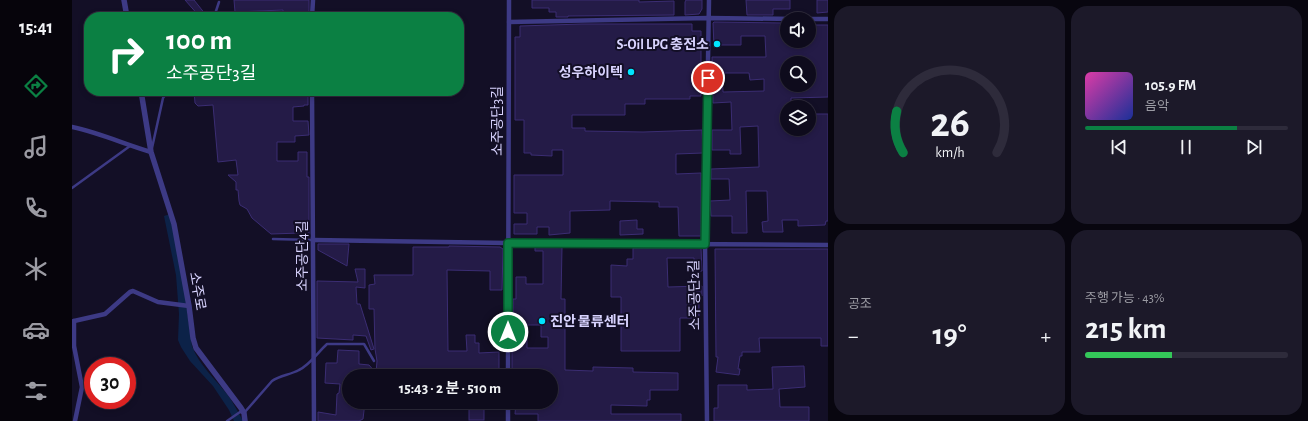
<!DOCTYPE html>
<html lang="ko">
<meta charset="utf-8">
<style>
:root{--surface:#0e0b1c;--page:#1c1929;--text:#f1f3f6;--muted:#9b9ba3;--line:#2e2b3b;--accent:#0b8043}
body{margin:0;font-family:"Alegreya Sans","Noto Sans KR",sans-serif;background:var(--page);color:var(--text);height:100vh;display:flex;flex-direction:column;font-size:15px;white-space:nowrap}
*{box-sizing:border-box;margin:0}
p{font-size:13px;color:var(--muted)}
.icon{flex:none;width:22px;height:22px;fill:none;stroke:currentColor;stroke-width:2;stroke-linecap:round;stroke-linejoin:round}
.map{position:relative;flex:1;overflow:hidden}
.details{display:flex;flex-direction:column;gap:6px;padding:6px;background:#08060f;width:480px}
.details>*{flex:none}
.guide{position:absolute;left:12px;top:12px;width:380px;height:84px;border-radius:16px;box-shadow:0 2px 6px #0003,0 0 0 1px var(--line);background:#0b8043;color:#fff;overflow:hidden}
.buttons{position:absolute;left:708px;top:12px;display:grid;gap:8px}
.buttons a{display:grid;place-items:center;width:36px;height:36px;border-radius:50%;background:var(--surface);box-shadow:0 2px 6px #0003,0 0 0 1px var(--line);font-size:20px}
.speed{position:absolute;left:12px;top:357px;display:flex;gap:8px;font-size:20px;font-weight:700;text-align:center}
.speed>*{display:grid;place-content:center;width:52px;height:52px;border-radius:50%;background:var(--surface);box-shadow:0 2px 6px #0003,0 0 0 1px var(--line);line-height:1}
.speed .limit{border:6px solid #d22;background:#fff;color:#111}
.pin{position:absolute;display:grid;place-items:center;width:34px;height:34px;color:#fff;margin:-17px;border:2px solid #fff;border-radius:50%;box-shadow:0 1px 4px #0007}
.me{position:absolute;width:44px;margin:-22px;rotate:0deg;stroke-linejoin:round;filter:drop-shadow(0 0 3px #0008)}
.turn{display:flex;align-items:center;gap:14px;height:84px;padding:0 16px;font-size:18px}
.turn .icon{width:52px;height:52px;stroke-width:2.5}
.turn b{display:block;font-size:28px;line-height:34px}
.big{font-size:30px;font-weight:600;line-height:1.1}
.details .tile{flex:1;display:flex;flex-direction:column;justify-content:center;gap:6px;min-width:0;padding:0 14px;border-radius:16px;background:var(--page)}
.details .dial{align-items:center;gap:0}
.dial svg{height:104px;overflow:visible;fill:none;stroke:var(--line);stroke-width:7;stroke-linecap:round;text-anchor:middle}
.dial text{fill:var(--text);stroke:none}
.song{display:flex;align-items:center;gap:12px}
.cover{width:48px;height:48px;border-radius:6px;background:linear-gradient(135deg,hsl(320 70% 55%),hsl(230 70% 35%))}
.played{height:4px;border-radius:2px;background:linear-gradient(90deg,var(--accent) 75%,var(--line) 75%)}
.keys{display:flex;justify-content:space-around;direction:ltr}
.heat{display:flex;justify-content:space-between;align-items:center;font-size:22px;direction:ltr}
.charge{height:6px;border-radius:3px;background:linear-gradient(90deg,#34c759 43%,var(--line) 0)}
.details .tiles{flex:1;display:grid;gap:6px;grid-template-columns:repeat(2,1fr)}
.trip{position:absolute;left:270px;top:369px;width:216px;height:40px;border-radius:20px;background:var(--surface);box-shadow:0 2px 6px #0003,0 0 0 1px var(--line);font-weight:600;line-height:40px;text-align:center}
main{display:flex;flex:1;min-height:0}
.tabs{display:flex;flex-direction:column;width:72px;justify-content:space-around;align-items:center;background:#06040b;color:var(--muted)}
.tabs .icon{width:28px;height:28px}
.tabs .current{color:var(--accent)}
.tabs b{font-size:18px;color:var(--text)}
.map>svg:first-child{display:block}
.water{fill:#0c2248}
.building{fill:#241b47;stroke:#3b2d73;fill-rule:evenodd}
.lines{fill:none;stroke-linecap:round;stroke-linejoin:round}
.service{stroke:#3d3a85;stroke-width:2.5}
.minor{stroke:#3d3a85;stroke-width:4.5}
.tertiary{stroke:#3d3a85;stroke-width:5.5}
.route-casing{stroke:#07532c;stroke-width:10}
.route{stroke:#0b8043;stroke-width:7}
.poi-dot{fill:#00e5ff;stroke:#130f26;stroke-width:1.5}
.labels{text-anchor:middle;stroke-width:4;stroke-linejoin:round;paint-order:stroke}
.poi-label{font-size:14px;font-weight:bold;fill:#d9d4ff;stroke:#130f26;text-anchor:end}
.street-label{font-size:14px;fill:#d9d4ff;stroke:#130f26}
</style>
<main>
<nav class="tabs">
<b>15:41</b>
<svg class="icon current" aria-label="directions" viewBox="0 0 24 24"><path d="M12 3l9 9-9 9-9-9zM9 14v-3h6M13 9l2 2-2 2"/></svg>
<svg class="icon" aria-label="music" viewBox="0 0 24 24"><path d="M9 18V5l10-2v13"/><circle cx="6" cy="18" r="3"/><circle cx="16" cy="16" r="3"/></svg>
<svg class="icon" aria-label="phone" viewBox="0 0 24 24"><path d="M5 4h4l2 5-3 2q2 4 5 5l2-3 5 2v4C11 20 4 13 5 4z"/></svg>
<svg class="icon" aria-label="climate" viewBox="0 0 24 24"><path d="M12 3v18M4 7l16 10M4 17L20 7"/></svg>
<svg class="icon" aria-label="car" viewBox="0 0 24 24"><path d="M5 17H2v-5l4-1 3-4h7l3 4 3 1v5h-3M9 17h6M6 11h13"/><circle cx="7" cy="17" r="2"/><circle cx="17" cy="17" r="2"/></svg>
<svg class="icon" aria-label="filters" viewBox="0 0 24 24"><path d="M4 7h16M4 17h16"/><circle cx="9" cy="7" r="2"/><circle cx="15" cy="17" r="2"/></svg>
</nav>
<div class="map">
<svg width="756" height="421" viewBox="0 0 756 421">
<rect width="100%" height="100%" fill="#130f26"/>
<!-- water -->
<path class="water" d="M98,214L109,267L120,346C127,365 143,379 155,394C161,402 166,412 171,421H162L157,410L141,386L118,361L109,347L106,340L107,314L104,275L92,216Z"/>
<!-- building -->
<g class="building">
<path d="M113,0H122L134,15L131,17H128Z"/>
<path d="M162,0H237V12L211,13V10L163,12Z"/>
<path d="M460,0H567V2L602,1V15L496,16V17H484V12H477V8H460Z"/>
<path d="M614,0H630V9L627,14L613,15V2Z"/>
<path d="M674,0H718V9H701V15H675Z"/>
<path d="M745,0H756V12L745,13Z"/>
<path d="M642,22L711,23V41H737V25H756V97L719,98V107H715V129H737V114H756V221H754L753,225L726,226V220H710L711,232H691L690,222L696,221L695,191H674L675,233H660V216H639L638,201L658,200L657,179H639V169L687,167L686,126L668,127L669,154H658V150H640V130H660L659,102L641,103L640,57H694L693,36H669V45H647V47H642L641,23ZM715,63H737V85H715ZM650,73H677L678,80L692,79V91L651,92Z"/>
<path d="M510,24H620V31H629V96H618V99H573V104H553V115H500V128H513V131L571,132L630,130L631,153L604,154V174L629,173V236H607L606,207H587V202L538,201V210L498,211V233L477,235V227H465V234H442V224H455V213H442V175H491V150H480V156L459,155V153H452V120H443V37H448V26Z"/>
<path d="M122,91H236V105H232V106L221,107V121H236L237,135L223,136V142H205V161H226V152H235V177H237V236H229V233L199,234L180,218L175,209L168,205L167,201L166,190H164V182L156,175H166L164,160L146,162L141,105L126,106L123,103Z"/>
<path d="M565,220V229H571V234L548,235V221Z"/>
<path d="M246,244H277L275,266L246,250Z"/>
<path d="M377,246L428,247L431,249L430,290H418V271L375,270L376,351H395L394,335H403V343H407V353L427,352V376H277V402H293L291,419L287,421H246V412L264,415L265,394L267,393L268,384L253,383L254,363H265L266,350L287,351V364L297,365L304,373L305,361L303,349L302,309H297V285L303,284L302,275H341V247H377Z"/>
<path d="M463,247H490L489,299H493V370L521,371V367L561,368V372L606,373V390H578V400H575V406L539,405V414H609V421H466V414H443L444,402H479V376H470V371H449V374H440V334L443,332H448V317H441V299H444V277H454V284H471V251H463ZM455,325H469V337H476V348H455Z"/>
<path d="M561,248H629L630,271H622V258H595L596,287L630,286V296H627V318H608V351H549V297H539V265L555,266V259H561Z"/>
<path d="M643,249H756V346H749V338H687L688,352H670V356H668L666,369H668L667,375L644,372L646,357H644Z"/>
<path d="M283,269H293V288L284,287L285,304H288L302,349L299,350L294,336L281,335V340L245,338V281L286,282Z"/>
<path d="M732,366L733,387L707,389L708,407H737V421H642V408H646V385H675V390L701,389L700,367Z"/>
<rect x="397" y="402" width="15" height="18"/>
<rect x="423" y="402" width="7" height="7"/>
</g>
<g class="lines">
<!-- service -->
<g class="service">
<path d="M142,17L147,2"/>
<path d="M80,148L91,98L96,91"/>
<path d="M0,188L58,146"/>
<path d="M201,239L241,240"/>
<path d="M155,421L168,412L172,413L200,381C208,375 218,375 227,370C238,365 246,352 255,344H292L302,361"/>
</g>
<!-- minor -->
<g class="minor">
<path d="M240,17L241,0"/>
<path d="M737,19H756"/>
<path d="M437,22L637,18L722,19"/>
<path d="M240,91L242,421"/>
<path d="M0,127C28,133 52,144 79,152"/>
<path d="M241,240L436,243L756,245"/>
<path d="M2,321L33,314L58,292L61,291L86,302L117,306"/>
<path d="M2,321V346L10,387L3,421"/>
<path d="M436,376L437,0"/>
<path d="M436,402V421"/>
<path d="M635,421L633,244L637,0"/>
</g>
<!-- tertiary -->
<g class="tertiary">
<path d="M52,0L55,17"/>
<path d="M69,91L79,152L102,224L117,306L121,338L124,348L169,408L172,413L173,421"/>
</g>
</g>
<g class="lines">
<defs>
<path id="route" d="M436,332V243L633,244L636,78"/>
</defs>
<!-- route casing -->
<use href="#route" class="route-casing"/>
<!-- route -->
<use href="#route" class="route"/>
</g>
<!-- markers -->
<g class="poi-dot">
<circle cx="645" cy="44" r="4"/>
<circle cx="559" cy="72" r="4"/>
<circle cx="470" cy="321" r="4"/>
</g>
<g class="labels">
<!-- poi labels -->
<g class="poi-label">
<text x="637" y="49">S-Oil LPG 충전소</text>
<text x="551" y="77">성우하이텍</text>
<text x="478" y="326" text-anchor="start">진안 물류센터</text>
</g>
<!-- street labels -->
<g class="street-label">
<text transform="translate(425 121) rotate(-90)" y="5">소주공단3길</text>
<text transform="translate(230 256) rotate(-90)" y="5">소주공단4길</text>
<text transform="translate(126 291) rotate(80)" y="5">소주로</text>
<text transform="translate(622 295) rotate(-91)" y="5">소주공단2길</text>
</g>
</g>
</svg>
<div class="buttons">
<a><svg class="icon" aria-label="sound" viewBox="0 0 24 24"><path d="M4 9h4l5-4v14l-5-4H4zM17 9q2 3 0 6"/></svg></a>
<a><svg class="icon" aria-label="search" viewBox="0 0 24 24"><circle cx="10" cy="10" r="6"/><path d="M15 15l6 6"/></svg></a>
<a><svg class="icon" aria-label="layers" viewBox="0 0 24 24"><path d="M12 4l9 5-9 5-9-5zM3 14l9 5 9-5"/></svg></a>
</div>
<div class="speed"><div class="limit">30</div></div>
<div class="pin" style="left:636px;top:78px;background:#d93025"><svg class="icon" aria-label="arrive" viewBox="0 0 24 24"><path d="M6 21V4h12l-3 4 3 4H6"/></svg></div>
<svg class="me" style="left:436px;top:332px" viewBox="-20 -20 40 40"><circle r="17" fill="#0b8043" stroke="#fff" stroke-width="3"/><path d="M0-11L8 9 0 5-8 9z" fill="#fff"/></svg>
<div class="trip">15:43 · 2 분 · 510 m</div>
<div class="guide">
<div class="turn"><svg class="icon" aria-label="right" viewBox="0 0 24 24"><path d="M7 20v-9h11M14 6l5 5-5 5"/></svg><div><b>100 m</b>소주공단3길</div></div>
</div>
</div>
<section class="details">
<div class="tiles">
<div class="tile dial"><svg viewBox="0 0 100 80">
<path d="M14 69A42 42 0 1 1 86 69"/>
<path d="M14 69A42 42 0 0 1 9 37" stroke="#0b8043"/>
<text x="50" y="56" font-size="32" font-weight="700">26</text>
<text x="50" y="72" font-size="11">km/h</text>
</svg></div>
<div class="tile">
<div class="song"><i class="cover"></i><div><b>105.9 FM</b><p>음악</p></div></div>
<div class="played"></div>
<div class="keys"><svg class="icon" aria-label="previous" viewBox="0 0 24 24"><path d="M18 5L8 12l10 7zM5 5v14"/></svg><svg class="icon" aria-label="pause" viewBox="0 0 24 24"><path d="M8 5v14M16 5v14"/></svg><svg class="icon" aria-label="next" viewBox="0 0 24 24"><path d="M6 5l10 7-10 7zM19 5v14"/></svg></div>
</div>
<div class="tile"><p>공조</p>
<div class="heat"><a>−</a><b class="big">19°</b><a>+</a></div>
</div>
<div class="tile"><p>주행 가능 · 43%</p><b class="big">215 km</b><div class="charge"></div></div>
</div>
</section>
</main>
